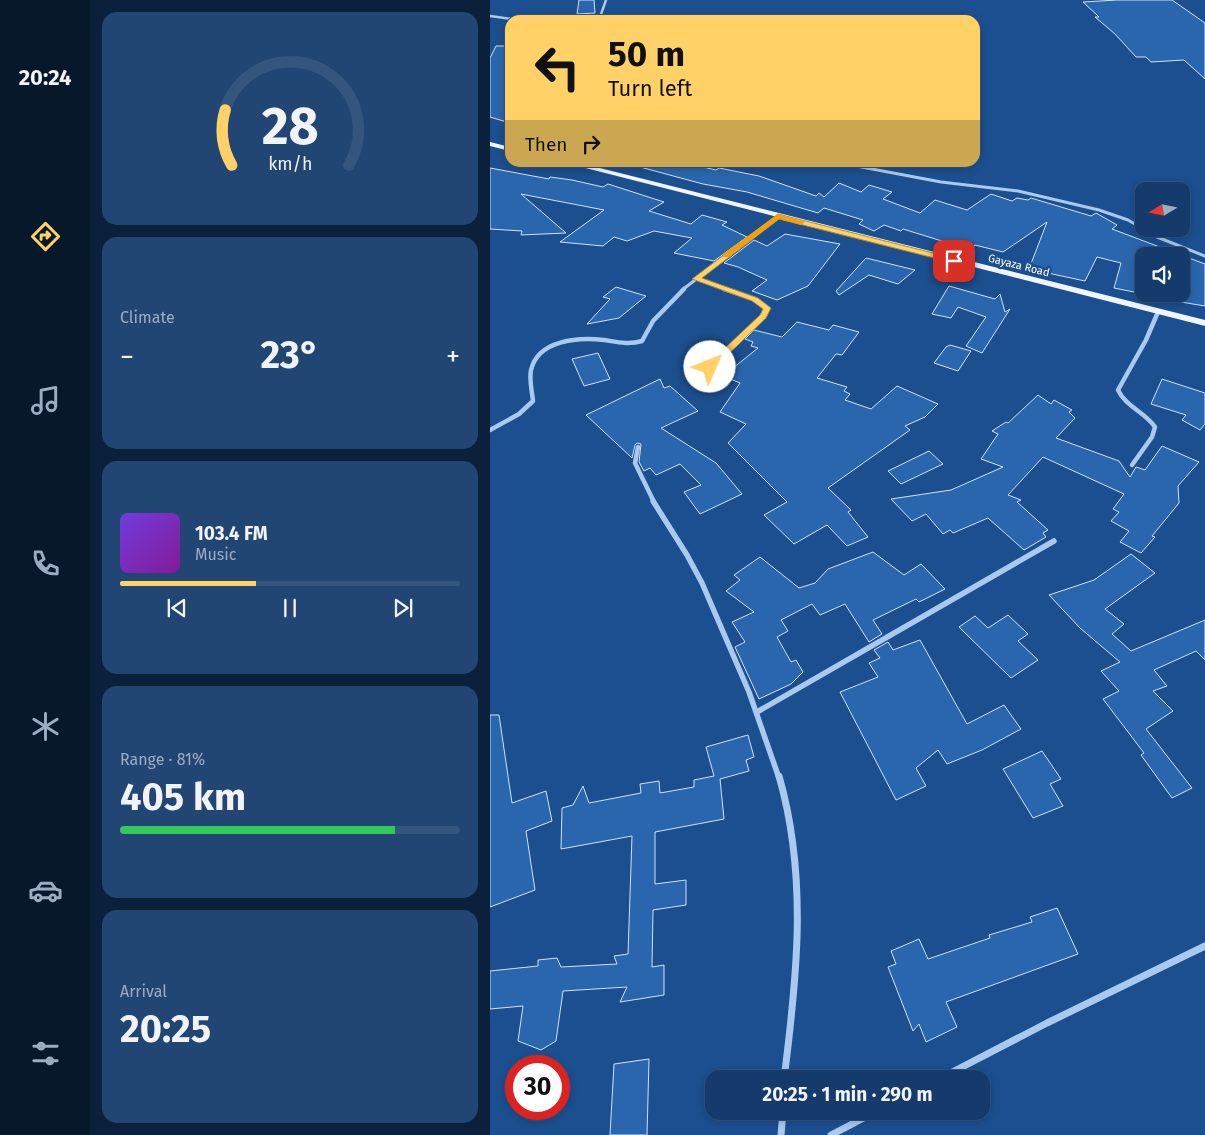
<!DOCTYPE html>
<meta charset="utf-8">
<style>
:root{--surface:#143b6b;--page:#214673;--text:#f1f3f6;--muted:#9dadc1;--line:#33557e;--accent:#ffd166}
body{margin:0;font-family:"Fira Sans",sans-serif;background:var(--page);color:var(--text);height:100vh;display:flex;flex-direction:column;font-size:19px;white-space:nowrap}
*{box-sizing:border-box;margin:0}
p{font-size:16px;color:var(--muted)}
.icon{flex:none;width:28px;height:28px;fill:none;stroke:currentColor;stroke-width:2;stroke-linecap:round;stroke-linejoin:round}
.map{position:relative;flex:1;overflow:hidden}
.drawer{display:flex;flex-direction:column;gap:12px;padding:12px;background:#0b203b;width:400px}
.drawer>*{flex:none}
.guide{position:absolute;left:15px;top:15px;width:475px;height:152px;border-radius:15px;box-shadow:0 2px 8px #0003,0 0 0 1px var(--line);background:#ffd166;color:#111;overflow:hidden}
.needle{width:32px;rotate:260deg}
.tools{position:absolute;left:645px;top:182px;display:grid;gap:10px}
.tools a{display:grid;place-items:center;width:55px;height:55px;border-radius:10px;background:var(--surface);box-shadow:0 2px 8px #0003,0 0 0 1px var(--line);font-size:25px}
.speed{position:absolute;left:15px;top:1055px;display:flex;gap:10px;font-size:25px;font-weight:700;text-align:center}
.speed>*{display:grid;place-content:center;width:65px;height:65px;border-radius:50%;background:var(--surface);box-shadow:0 2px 8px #0003,0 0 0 1px var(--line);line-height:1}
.speed .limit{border:8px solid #d22;background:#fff;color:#111}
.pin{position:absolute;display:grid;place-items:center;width:42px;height:42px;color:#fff;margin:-21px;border-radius:10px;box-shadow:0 2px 8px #0006}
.me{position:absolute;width:55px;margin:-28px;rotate:46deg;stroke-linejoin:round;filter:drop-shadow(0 0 4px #0008)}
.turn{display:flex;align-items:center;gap:18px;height:105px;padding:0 20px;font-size:22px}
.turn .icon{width:65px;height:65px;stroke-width:2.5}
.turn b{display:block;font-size:35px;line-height:42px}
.then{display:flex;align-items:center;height:48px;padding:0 20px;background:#0003;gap:10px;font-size:19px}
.big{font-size:38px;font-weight:700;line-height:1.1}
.drawer .widget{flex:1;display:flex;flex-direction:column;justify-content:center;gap:8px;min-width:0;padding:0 18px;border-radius:15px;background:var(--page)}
.drawer .dial{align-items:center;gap:0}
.dial svg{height:130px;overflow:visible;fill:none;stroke:var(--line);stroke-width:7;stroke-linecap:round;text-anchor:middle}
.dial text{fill:var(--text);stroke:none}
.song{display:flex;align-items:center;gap:15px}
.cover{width:60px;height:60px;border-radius:8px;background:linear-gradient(135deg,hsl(260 70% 55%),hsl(290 70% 35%))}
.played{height:5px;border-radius:2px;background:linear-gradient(90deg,var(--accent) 40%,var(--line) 40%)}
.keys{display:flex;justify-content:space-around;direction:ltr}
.heat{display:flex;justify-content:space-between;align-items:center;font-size:28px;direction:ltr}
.charge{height:8px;border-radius:4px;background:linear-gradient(90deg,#34c759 81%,var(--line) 0)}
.trip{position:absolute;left:215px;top:1070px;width:285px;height:50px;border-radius:15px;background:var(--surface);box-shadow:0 2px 8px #0003,0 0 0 1px var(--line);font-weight:700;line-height:50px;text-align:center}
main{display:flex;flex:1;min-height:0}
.tabs{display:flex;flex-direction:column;width:90px;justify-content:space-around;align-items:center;background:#08182b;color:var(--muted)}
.tabs .icon{width:35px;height:35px}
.tabs .active{color:var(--accent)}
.tabs b{font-size:22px;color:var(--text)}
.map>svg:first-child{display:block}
.building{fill:#2a66ad;stroke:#cfe3fa}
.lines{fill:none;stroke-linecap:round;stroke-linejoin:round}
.street-far4{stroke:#a9c9ee;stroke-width:2.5}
.street-far3{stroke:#a9c9ee;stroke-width:3}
.street-far2{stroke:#a9c9ee;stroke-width:4.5}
.street-far1{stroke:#a9c9ee;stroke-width:5.5}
.street{stroke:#a9c9ee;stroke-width:7}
.primary{fill:#f0f6ff;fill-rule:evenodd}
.route{fill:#ffd166;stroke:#a68842}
.slow{fill:#f59e0b}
.labels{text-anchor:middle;stroke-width:5;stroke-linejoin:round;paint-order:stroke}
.far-street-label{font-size:11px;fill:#fff;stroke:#1b4f8f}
</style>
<main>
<nav class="tabs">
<b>20:24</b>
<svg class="icon active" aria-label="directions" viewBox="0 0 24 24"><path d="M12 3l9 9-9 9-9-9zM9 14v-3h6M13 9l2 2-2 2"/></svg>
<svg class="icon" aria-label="music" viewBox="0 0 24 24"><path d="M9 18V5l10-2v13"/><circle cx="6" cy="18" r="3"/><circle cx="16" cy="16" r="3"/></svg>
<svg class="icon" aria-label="phone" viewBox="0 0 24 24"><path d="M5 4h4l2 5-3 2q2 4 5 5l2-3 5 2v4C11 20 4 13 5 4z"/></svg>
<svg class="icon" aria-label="climate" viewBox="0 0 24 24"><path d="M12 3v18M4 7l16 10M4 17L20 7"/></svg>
<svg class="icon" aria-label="car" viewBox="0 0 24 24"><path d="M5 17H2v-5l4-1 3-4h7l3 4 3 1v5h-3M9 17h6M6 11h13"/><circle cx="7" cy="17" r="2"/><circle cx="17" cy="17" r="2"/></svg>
<svg class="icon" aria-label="filters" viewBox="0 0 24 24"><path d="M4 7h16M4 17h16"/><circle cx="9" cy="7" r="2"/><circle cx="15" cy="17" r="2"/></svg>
</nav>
<section class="drawer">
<div class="widget dial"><svg viewBox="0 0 100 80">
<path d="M14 69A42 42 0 1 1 86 69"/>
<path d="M14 69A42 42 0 0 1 10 35" stroke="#ffd166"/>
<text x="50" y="56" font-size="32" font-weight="700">28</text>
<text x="50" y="72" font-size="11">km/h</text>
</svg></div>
<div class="widget"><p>Climate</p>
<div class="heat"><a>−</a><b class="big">23°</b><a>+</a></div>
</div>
<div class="widget">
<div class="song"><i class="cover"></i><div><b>103.4 FM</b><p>Music</p></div></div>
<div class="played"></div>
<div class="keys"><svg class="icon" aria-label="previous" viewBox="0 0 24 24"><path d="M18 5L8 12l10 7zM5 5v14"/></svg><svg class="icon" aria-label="pause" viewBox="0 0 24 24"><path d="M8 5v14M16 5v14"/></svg><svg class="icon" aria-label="next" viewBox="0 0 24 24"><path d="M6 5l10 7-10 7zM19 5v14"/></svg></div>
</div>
<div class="widget"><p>Range · 81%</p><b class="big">405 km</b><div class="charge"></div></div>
<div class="widget"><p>Arrival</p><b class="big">20:25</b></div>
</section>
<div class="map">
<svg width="715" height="1135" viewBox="0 0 715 1135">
<rect width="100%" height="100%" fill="#1b4f8f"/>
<!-- building -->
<g class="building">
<path d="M89,0H104L105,13L87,14Z"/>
<path d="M627,0H682L715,23V79L694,60L661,62L656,57H646L625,34L605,17H609L593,2Z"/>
<path d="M6,46H20V123L0,117V58Z"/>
<path d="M150,162H191L226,170L229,168L269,176L326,196L329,193L334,197L349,183L371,192L379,185L402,192L393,199L430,213L445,200L477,210L501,194L522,201L527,198L538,200L541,198L601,216L606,213L627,225L622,229L691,255L654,256V278L649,293L624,288L631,263L607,257L595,281L539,269L557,222L513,252L485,245L481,250L413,229L411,231L394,225L384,231L369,224L373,220L334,208L328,213L257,192L213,184L150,167Z"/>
<path d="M0,168L59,179L60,177L82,180L113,187L118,184L174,202L159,211L201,224L212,215L237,222L232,225L257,237L224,261L184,253L202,238L164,231L137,241L124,237L113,246L70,242L114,210L31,194L76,233L31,235L32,231L0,229Z"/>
<path d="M295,234L350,244L318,286L287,300L262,291L277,280L248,267L234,263L264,240L277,246Z"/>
<path d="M691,255L715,264V306L691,302Z"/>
<path d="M376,258L425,270L408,284L379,275L349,295L346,291Z"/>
<path d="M459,286L505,299L510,294L515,312L520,309L492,353L476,346L496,317L468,307L461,318L442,314Z"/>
<path d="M126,287L156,296L129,318L97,324L120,299L113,297Z"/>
<path d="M307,322L339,330L343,325L369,332L352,355L346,354L327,378L357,387L354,391L360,394L355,400L381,409L407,386L448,404L435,417L415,426L420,430L338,488L361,510L358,512L378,537L357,546L337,525L304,544L274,515L297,502L238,443L256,424L230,412L250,383L233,376L268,348L261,346L263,342L255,339L264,330L292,337Z"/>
<path d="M460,345L481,351L468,371L444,363L456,347Z"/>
<path d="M108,353L120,379L94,386L82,359Z"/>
<path d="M170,379L174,388L180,386L208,411L171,428L226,463L252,494L210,514L194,492L211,485L190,464L166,475L160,468L154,471L149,462L151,444L147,443L145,445L142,458L96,415Z"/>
<path d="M672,379L715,393V424L710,430L692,420L696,415L661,404Z"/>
<path d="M548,395L561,404L564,400L582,410L579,412L585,418L566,438L629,461L640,477L646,467L655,470L672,446L709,462L688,486L689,503L662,536L665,537L651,553L630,542L639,531L621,521L629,512L623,509L634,494L553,457L518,495L531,500L527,502L558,530L553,533L556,537L534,550L498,518L463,533L460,530L453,534L436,514L422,521L401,499L461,490L513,467L491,459L508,434L502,431L516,422L518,423Z"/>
<path d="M439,451L453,464L411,484L398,471Z"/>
<path d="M383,552L414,575L431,564L455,589L429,602L426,599L383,620L392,634L379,642L355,604L330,615L322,604L291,620L298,631L287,637L301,662L306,660L313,672L301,684L269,699L245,647L255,642L242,622L264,612L236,591L250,580L244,575L270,557L309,588L325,583L338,569Z"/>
<path d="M641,554L665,573L615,609L634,624L622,634L641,651L715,620V660L706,651L664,670L677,686L663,691L683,711L656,729L702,788L682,798L651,755L654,753L613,699L629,691L611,671L630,662L590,628L559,595L604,580Z"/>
<path d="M518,615L538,634L528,641L548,660L521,678L469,627L485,616L498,628Z"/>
<path d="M430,640L477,724L514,705L531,729L492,750L457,764L448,750L426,768L436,786L406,800L350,692L388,677L379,663L390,658L384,650L398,642L403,650Z"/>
<path d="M0,715H9L22,803L56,791L62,821L36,831L45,890L0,907Z"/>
<path d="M258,735L264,757L256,760L259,771L230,779L234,819L165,832V884L196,880V905L163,910L162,967L174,965V995L130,1002L137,987L73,991L66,1041L51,1050L28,1041L33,1006L0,1009V971L48,966V960L67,958L71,967L127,964L124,956L138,954L142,836L71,849L72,808L83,805L93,786L99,803L151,793L150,784L169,781L170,793L204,787V780L224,776L216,747Z"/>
<path d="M552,751L571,779L560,784L573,806L543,818L513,769Z"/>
<path d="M567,908L588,954L456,1002L467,1027L436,1042L429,1024L423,1031L398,967L406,964L401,951L429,939L438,959L500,938L499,935L542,922L540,917Z"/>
<path d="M159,1059L157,1135H120L124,1064Z"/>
</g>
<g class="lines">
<!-- street-far4 -->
<g class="street-far4">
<path d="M0,16L22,19L83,20"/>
<path d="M109,20L116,0"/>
</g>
<!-- street-far3 -->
<g class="street-far3">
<path d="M345,162L451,182L528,191L609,210L638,220L667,237L715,256"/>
<path d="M206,279L238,290"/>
<path d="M192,290L288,217"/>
</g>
<!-- street-far2 -->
<g class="street-far2">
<path d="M220,367L273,316L277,308L265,299L234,289"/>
<path d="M0,430L29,414L43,401C42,391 39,380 41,370C48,340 88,337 114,340C127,342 139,345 152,341L163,321L194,289"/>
<path d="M148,447L145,463L164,502"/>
<path d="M642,465L662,437L665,427C655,412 636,407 628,390L656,340L668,312"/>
</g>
<!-- street-far1 -->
<g class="street-far1">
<path d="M163,501L197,555L212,583L259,692L289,778"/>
<path d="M267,712L564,541"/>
</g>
<!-- street -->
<g class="street">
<path d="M289,776C318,877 307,977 294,1079"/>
<path d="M449,1079L557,1023L715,946"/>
<path d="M291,1135L293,1111"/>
<path d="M341,1135L387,1111"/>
</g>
<!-- primary -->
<g class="primary">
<path d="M0,142L20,147V151L0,146Z"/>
<path d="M72,162H86L715,320V326Z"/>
</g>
</g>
<!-- route -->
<path class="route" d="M288,214L467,259L468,261L464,263L289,219L212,278L268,298L281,308L276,318L223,369H217V365L270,315L273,309L262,301L202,279Z"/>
<!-- slow -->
<path class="slow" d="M288,214L315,222L311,225L289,219L239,257H233V254Z"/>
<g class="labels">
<!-- far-street labels -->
<g class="far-street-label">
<text transform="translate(529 265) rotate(14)" y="4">Gayaza Road</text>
</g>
</g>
</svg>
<div class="tools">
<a><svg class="needle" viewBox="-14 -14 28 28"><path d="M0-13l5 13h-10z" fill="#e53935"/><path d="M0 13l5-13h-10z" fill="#9dadc1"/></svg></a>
<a><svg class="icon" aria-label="sound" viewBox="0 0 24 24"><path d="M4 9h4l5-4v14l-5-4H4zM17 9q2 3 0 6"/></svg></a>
</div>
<div class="speed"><div class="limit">30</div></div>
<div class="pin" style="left:464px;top:261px;background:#d93025"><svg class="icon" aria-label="arrive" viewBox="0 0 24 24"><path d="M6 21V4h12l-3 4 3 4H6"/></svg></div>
<svg class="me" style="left:220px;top:367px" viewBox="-20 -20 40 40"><circle r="19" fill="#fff"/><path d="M0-13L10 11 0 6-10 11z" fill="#ffd166"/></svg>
<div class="trip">20:25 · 1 min · 290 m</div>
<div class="guide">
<div class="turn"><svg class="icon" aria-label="left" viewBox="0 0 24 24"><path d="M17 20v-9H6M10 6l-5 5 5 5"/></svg><div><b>50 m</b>Turn left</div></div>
<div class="then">Then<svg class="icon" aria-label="right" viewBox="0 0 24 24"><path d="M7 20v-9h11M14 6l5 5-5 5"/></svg></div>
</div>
</div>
</main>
